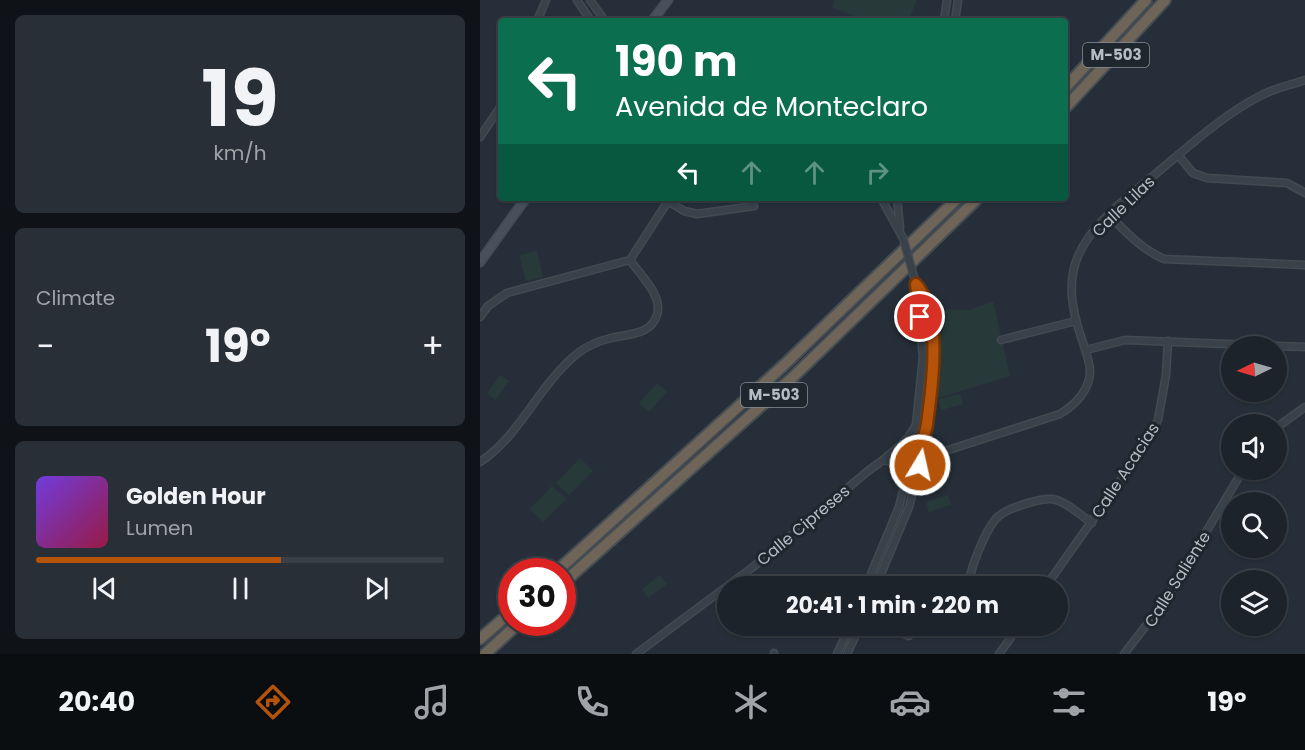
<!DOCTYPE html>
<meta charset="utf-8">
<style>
:root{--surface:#1c232b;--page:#292f37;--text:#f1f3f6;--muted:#a0a4a9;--line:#3a4047;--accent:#b45309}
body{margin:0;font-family:Poppins,sans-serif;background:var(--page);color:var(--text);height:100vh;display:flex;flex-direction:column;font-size:22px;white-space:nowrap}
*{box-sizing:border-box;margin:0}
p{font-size:20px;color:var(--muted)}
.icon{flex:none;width:33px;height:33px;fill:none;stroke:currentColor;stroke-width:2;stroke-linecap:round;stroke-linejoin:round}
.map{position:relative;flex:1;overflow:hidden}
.details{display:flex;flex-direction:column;gap:15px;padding:15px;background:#0f1318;width:480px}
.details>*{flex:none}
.hud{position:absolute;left:18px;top:18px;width:570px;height:183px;border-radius:6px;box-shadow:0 2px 4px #0004,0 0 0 2px var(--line);background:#0b6e4f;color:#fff;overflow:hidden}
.needle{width:39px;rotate:265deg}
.buttons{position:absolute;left:741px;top:336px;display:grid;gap:12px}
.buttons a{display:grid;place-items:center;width:66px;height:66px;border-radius:50%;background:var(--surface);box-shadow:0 2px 4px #0004,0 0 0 2px var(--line);font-size:30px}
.speed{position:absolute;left:18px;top:558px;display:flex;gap:12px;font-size:30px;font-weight:700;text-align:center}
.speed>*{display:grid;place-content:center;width:78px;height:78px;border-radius:50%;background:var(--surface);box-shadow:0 2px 4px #0004,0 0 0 2px var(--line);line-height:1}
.speed .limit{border:9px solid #d22;background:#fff;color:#111}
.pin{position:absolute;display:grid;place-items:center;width:51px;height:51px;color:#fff;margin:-26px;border:3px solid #fff;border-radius:50%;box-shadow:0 2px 6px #0007}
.me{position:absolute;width:66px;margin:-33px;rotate:9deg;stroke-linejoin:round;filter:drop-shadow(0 0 4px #0008)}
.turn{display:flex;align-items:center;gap:21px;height:126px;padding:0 18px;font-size:27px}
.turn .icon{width:78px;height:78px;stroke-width:2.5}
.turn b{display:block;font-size:42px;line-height:51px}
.lanes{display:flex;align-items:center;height:57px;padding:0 18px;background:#0003;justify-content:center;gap:30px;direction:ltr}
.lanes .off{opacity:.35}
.big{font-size:45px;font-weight:700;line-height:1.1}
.details .tile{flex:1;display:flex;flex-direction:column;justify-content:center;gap:9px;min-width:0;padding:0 21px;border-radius:9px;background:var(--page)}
.details .dial{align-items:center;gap:0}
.dial b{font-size:78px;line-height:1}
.song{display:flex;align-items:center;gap:18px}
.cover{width:72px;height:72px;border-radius:9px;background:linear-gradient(135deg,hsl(260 70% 55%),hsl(340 70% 35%))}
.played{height:6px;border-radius:3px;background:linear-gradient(90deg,var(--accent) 60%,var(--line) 60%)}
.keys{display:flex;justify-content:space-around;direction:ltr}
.heat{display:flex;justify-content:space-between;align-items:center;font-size:33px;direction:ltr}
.trip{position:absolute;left:237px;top:576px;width:351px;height:60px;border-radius:30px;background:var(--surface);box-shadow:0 2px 4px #0004,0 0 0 2px var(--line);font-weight:700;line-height:60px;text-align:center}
.tabs{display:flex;height:96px;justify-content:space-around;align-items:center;background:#0b0e11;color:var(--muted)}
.tabs .icon{width:42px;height:42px}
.tabs .selected{color:var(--accent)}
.tabs b{font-size:27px;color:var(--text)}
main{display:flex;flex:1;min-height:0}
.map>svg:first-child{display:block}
.green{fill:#28393a}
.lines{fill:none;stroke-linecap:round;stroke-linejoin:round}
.street-casing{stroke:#424a52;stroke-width:9}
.secondary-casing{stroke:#424a52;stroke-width:11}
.highway-casing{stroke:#444c54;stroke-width:14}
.street{stroke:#39414a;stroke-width:6}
.secondary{stroke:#48505c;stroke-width:8}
.highway{stroke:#6e6457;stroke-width:10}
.street-bridge-casing{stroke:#424a52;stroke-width:9;stroke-linecap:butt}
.street-bridge{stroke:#39414a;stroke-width:6}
.route-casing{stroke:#753606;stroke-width:15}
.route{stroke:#b45309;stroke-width:10}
.labels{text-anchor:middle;stroke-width:6;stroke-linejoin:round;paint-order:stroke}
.shield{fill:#1e262e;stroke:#888f98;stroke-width:1.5}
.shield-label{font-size:15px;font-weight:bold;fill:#b5bcc5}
.street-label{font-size:16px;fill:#b5bcc5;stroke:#1e262e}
</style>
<main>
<section class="details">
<div class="tile dial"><b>19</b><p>km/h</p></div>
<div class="tile"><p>Climate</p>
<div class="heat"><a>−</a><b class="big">19°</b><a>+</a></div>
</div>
<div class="tile">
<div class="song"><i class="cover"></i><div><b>Golden Hour</b><p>Lumen</p></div></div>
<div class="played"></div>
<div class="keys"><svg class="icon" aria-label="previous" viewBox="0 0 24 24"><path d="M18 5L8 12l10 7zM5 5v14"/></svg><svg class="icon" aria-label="pause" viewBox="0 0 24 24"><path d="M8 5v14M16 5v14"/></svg><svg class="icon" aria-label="next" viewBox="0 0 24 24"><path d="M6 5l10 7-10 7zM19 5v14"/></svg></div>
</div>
</section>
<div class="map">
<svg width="825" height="654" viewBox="0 0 825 654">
<rect width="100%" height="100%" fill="#262f39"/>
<!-- green -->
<g class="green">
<path d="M355,0H437L428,21H387L352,7Z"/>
<path d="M57,251L63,277L46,281L39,255Z"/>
<path d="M513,301L530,376L455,399L458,360L454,309L489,310Z"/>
<path d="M20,375L29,381L15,400L7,393Z"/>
<path d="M177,383L187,392L169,412L159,403Z"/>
<path d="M480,394L483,404L461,410L458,399Z"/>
<path d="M431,439L438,440L441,449L437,463L430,466L425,462C423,453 425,446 431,439Z"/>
<path d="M100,458L113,471L89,495L76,483Z"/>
<path d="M72,486L86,499L63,522L50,509Z"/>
<path d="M468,495L471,505L449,512L446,502Z"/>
<path d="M180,575L187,584L168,598L162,589Z"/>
</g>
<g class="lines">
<defs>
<g id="street">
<path d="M97,0L111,21"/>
<path d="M110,0L125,21"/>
<path d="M57,21L66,0"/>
<path d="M464,21L467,0"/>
<path d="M475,21L478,0"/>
<path d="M0,137L21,106"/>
<path d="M698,155L713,173L727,178L807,183L825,193"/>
<path d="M401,198L423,238"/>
<path d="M417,198L420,228"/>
<path d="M188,201L204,211L217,214L274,206"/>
<path d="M629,215C646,232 661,249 684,259L825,265"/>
<path d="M436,284C463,315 452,404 443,443"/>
<path d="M0,317L8,306L27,293L150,260L190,198"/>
<path d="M521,340L596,321"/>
<path d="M606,350L645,340L825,347"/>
<path d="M796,428L825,407"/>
<path d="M433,435L441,438L444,453L438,468L428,471C416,461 418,441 433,435Z"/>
<path d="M429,436L436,425L443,357L436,284"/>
<path d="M422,444L403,460L414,463L423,468"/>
<path d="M444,444L459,453"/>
<path d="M442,461L459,453L580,414C595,405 610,390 610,371C610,362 605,349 602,340C593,313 586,284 598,256C613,221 651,195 679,171C709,146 747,112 782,95C795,88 811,85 825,80"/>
<path d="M0,462C41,435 59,384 98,353C107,346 119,341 131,338C148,334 171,335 177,315C183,295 160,275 150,260"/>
<path d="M386,586L419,507L428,471"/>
<path d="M396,586L429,507L440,465"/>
<path d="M496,586L490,578C492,564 508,524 519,516C528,508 560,498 572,499C586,501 600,515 612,523"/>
<path d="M566,586L664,447L678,420L686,375L688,341"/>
<path d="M402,626L429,636"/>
<path d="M156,654L273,567L388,471L403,460"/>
<path d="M294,654V653"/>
<path d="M357,654L370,626"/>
<path d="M367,654L380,626"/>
<path d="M519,654L539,626"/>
<path d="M644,654L685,601L763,470"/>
</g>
<g id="secondary">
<path d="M172,21L188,0"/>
<path d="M0,262L46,198"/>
</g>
<g id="highway">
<path d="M585,88L666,0"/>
<path d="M585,108L685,0"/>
<path d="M76,572L304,365L478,198"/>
<path d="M82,584L312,378L498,198"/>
<path d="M0,639L32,611"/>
<path d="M5,654L40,622"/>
</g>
</defs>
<!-- street casing -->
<use href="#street" class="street-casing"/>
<!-- secondary casing -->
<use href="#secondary" class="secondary-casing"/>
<!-- highway casing -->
<use href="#highway" class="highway-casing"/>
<!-- street -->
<use href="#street" class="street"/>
<!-- secondary -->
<use href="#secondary" class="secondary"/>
<!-- highway -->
<use href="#highway" class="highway"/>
<defs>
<path id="street-bridge" d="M423,238L436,284"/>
</defs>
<!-- street-bridge casing -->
<use href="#street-bridge" class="street-bridge-casing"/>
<!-- street-bridge -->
<use href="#street-bridge" class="street-bridge"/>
</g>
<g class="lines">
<defs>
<path id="route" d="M440,317L436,284C463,316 452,386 447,424C446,430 444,436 443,442C443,451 444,456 440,465"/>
</defs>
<!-- route casing -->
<use href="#route" class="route-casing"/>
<!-- route -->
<use href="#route" class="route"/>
</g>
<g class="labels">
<!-- shield labels -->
<g class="shield">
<rect x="603" y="43" width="66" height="24" rx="4.5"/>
<rect x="261" y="383" width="66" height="24" rx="4.5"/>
</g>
<g class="shield-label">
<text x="636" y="60">M-503</text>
<text x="294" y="400">M-503</text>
</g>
<!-- street labels -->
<g class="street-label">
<text transform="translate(643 206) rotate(-44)" y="6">Calle Lilas</text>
<text transform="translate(645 470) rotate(-57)" y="6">Calle Acacias</text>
<text transform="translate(323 525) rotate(-40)" y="6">Calle Cipreses</text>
<text transform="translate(697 579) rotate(-58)" y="6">Calle Saliente</text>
</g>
</g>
</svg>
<div class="buttons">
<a><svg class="needle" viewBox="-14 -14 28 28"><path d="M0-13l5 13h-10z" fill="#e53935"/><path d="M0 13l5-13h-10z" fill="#a0a4a9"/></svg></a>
<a><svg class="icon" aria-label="sound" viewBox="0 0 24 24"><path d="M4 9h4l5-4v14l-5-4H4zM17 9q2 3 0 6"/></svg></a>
<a><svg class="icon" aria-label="search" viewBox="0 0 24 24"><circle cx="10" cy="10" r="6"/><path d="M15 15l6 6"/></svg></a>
<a><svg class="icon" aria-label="layers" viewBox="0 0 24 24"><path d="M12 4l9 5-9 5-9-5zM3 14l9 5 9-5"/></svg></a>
</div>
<div class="speed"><div class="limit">30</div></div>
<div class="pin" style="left:440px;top:317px;background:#d93025"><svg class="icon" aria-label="arrive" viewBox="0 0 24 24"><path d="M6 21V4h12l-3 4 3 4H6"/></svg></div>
<svg class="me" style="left:440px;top:465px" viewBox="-20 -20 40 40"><circle r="17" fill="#b45309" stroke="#fff" stroke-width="3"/><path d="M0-11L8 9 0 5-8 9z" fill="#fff"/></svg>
<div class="trip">20:41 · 1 min · 220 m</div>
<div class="hud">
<div class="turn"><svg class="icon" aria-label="left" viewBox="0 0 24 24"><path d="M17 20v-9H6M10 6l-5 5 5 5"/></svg><div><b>190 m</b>Avenida de Monteclaro</div></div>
<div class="lanes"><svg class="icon" aria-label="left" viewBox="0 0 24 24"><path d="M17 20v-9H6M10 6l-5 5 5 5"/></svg><svg class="icon off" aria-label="ahead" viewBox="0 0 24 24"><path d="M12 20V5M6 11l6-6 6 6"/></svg><svg class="icon off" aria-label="ahead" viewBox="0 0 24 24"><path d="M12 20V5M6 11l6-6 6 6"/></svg><svg class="icon off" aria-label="right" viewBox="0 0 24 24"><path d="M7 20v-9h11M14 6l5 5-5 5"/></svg></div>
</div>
</div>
</main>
<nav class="tabs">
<b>20:40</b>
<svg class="icon selected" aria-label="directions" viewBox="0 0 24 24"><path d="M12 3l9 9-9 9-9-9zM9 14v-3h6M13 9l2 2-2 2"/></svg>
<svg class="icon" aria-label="music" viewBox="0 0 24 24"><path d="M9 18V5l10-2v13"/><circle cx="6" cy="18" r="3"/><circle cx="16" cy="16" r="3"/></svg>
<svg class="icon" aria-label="phone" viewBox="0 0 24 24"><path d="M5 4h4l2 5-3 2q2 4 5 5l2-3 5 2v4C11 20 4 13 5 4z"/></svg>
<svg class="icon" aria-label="climate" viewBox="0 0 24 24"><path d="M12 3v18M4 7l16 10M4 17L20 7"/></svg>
<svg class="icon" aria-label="car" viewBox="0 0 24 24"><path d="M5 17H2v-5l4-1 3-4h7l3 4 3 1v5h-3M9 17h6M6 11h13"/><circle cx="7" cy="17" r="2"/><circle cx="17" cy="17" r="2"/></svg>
<svg class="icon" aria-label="filters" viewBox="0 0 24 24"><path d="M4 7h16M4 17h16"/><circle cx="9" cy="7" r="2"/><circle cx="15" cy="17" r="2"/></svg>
<b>19°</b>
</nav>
